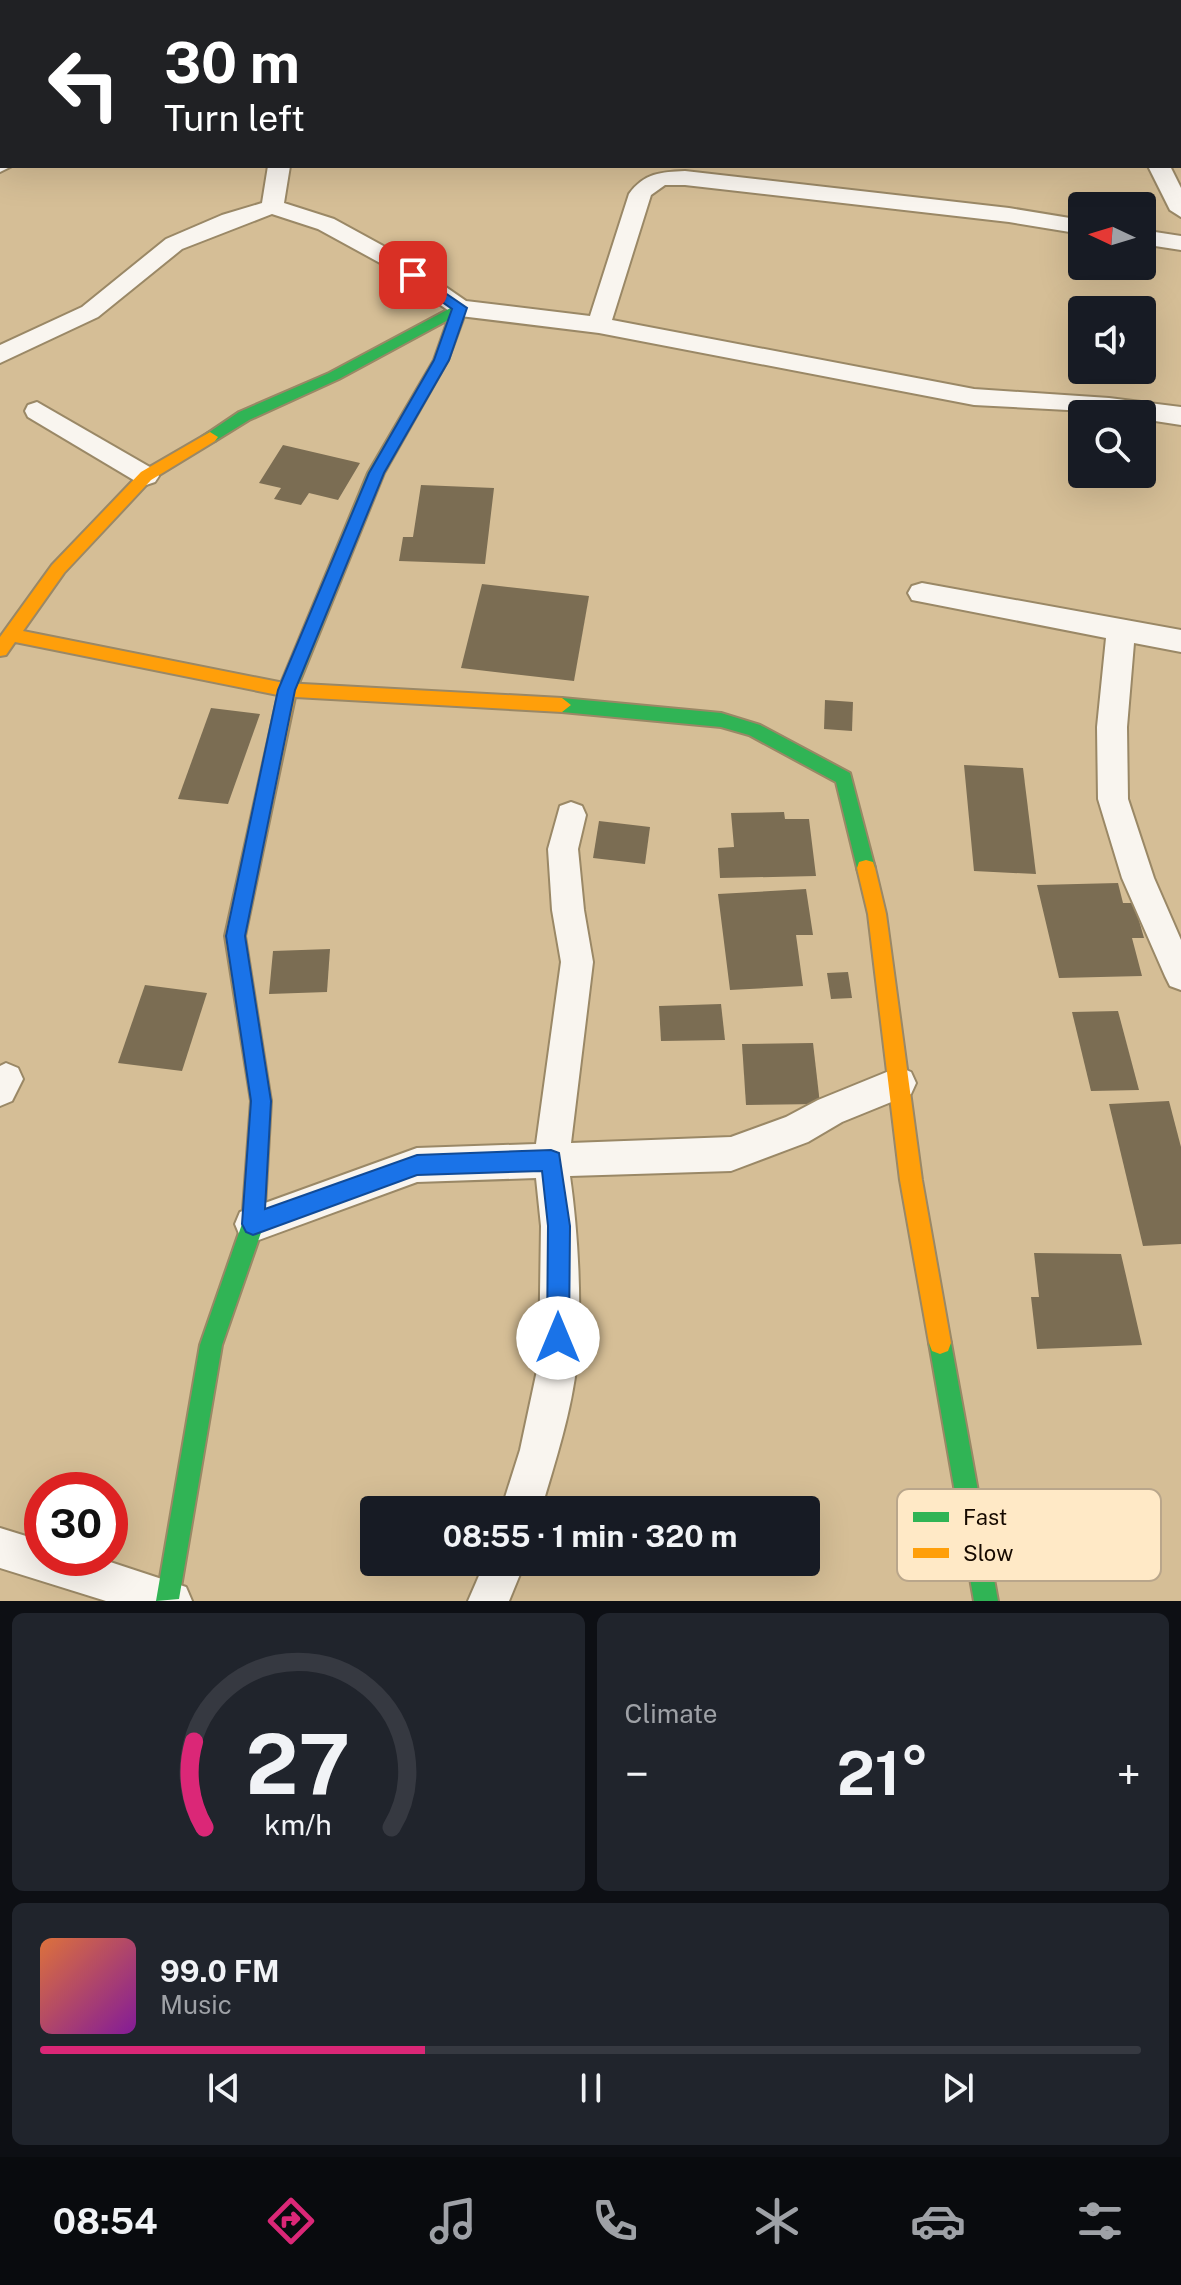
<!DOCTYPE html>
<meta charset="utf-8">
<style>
:root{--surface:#171b24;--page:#20242c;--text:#f1f3f6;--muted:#9ea1a6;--line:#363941;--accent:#db2777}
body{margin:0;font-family:"Public Sans",sans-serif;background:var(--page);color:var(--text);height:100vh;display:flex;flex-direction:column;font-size:30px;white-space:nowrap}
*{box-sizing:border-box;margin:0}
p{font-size:26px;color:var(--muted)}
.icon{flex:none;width:44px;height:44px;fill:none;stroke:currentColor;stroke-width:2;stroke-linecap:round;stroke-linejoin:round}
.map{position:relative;height:1601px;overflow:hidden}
.sheet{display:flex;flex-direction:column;gap:12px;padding:12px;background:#0d0f14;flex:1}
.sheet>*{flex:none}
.guide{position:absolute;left:0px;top:0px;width:1182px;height:168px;box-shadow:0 8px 32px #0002;background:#202124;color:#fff;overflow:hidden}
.needle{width:52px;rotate:274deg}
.buttons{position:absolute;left:1068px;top:192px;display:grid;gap:16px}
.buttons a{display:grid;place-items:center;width:88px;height:88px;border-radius:8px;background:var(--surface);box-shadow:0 8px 32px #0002;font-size:40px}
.speed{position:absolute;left:24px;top:1472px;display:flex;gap:16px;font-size:40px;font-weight:700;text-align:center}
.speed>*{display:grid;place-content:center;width:104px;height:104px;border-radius:50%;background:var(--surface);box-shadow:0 8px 32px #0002;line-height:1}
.speed .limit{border:12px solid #d22;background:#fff;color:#111}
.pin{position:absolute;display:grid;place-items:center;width:68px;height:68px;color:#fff;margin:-34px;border-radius:16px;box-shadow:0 4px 12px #0006}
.me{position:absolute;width:88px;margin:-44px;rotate:0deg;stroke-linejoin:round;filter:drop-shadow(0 0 6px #0008)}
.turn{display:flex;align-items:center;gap:28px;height:168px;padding:0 32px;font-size:36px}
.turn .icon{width:104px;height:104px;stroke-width:2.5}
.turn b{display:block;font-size:56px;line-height:68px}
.big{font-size:60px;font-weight:700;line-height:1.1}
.sheet .card{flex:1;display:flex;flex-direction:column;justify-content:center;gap:12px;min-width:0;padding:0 28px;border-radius:12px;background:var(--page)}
.sheet .dial{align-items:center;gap:0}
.dial svg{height:208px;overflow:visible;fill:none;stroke:var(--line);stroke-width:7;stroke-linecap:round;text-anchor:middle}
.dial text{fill:var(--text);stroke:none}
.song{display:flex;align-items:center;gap:24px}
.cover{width:96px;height:96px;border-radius:12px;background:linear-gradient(135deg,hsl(20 70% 55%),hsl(290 70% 35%))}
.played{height:8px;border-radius:4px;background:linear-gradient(90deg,var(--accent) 35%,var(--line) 35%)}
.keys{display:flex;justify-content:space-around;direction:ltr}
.heat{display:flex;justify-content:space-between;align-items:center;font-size:44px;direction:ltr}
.sheet .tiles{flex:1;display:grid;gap:12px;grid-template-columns:1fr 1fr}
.card:last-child{grid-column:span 2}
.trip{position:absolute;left:360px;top:1496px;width:460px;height:80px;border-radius:8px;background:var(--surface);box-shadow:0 8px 32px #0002;font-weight:700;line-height:80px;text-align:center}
.tab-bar{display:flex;height:128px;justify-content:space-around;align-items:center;background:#090b0e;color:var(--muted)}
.tab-bar .icon{width:56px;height:56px}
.tab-bar .active{color:var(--accent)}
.tab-bar b{font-size:36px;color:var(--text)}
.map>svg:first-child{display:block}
.green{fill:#a3b77e}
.building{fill:#7b6d53}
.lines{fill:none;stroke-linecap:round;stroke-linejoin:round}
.street-casing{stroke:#9a8866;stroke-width:4}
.fast-casing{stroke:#9a8866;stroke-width:4}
.slow-casing{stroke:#9a8866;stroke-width:4}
.street{fill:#f9f5ef;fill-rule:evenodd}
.fast{fill:#30b455;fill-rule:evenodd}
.slow{fill:#ff9f0a;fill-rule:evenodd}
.route{fill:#1a73e8;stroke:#114b97;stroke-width:2}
.key{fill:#ffe9c6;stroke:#b9a68b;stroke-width:2}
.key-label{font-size:22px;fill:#160a00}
</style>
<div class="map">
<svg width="1181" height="1601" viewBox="0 0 1181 1601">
<rect width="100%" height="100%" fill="#d5be96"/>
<!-- green -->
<path class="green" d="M0,0H308L2,2L0,88Z"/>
<!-- building -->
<g class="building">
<path d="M283,445L360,463L338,500L309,493L301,505L274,499L281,488L259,483Z"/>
<path d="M421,485L494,488L485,564L399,561L403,537H413Z"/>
<path d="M482,584L589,596L574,681L461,668Z"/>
<path d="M825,700L853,702L852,731L824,729Z"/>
<path d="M211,708L260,714L228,804L178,799Z"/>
<path d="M964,765L1023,768L1036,874L974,871Z"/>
<path d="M784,812L785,819H809L816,876L720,878L718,848L734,847L731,813Z"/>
<path d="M599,821L650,827L645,864L593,858Z"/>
<path d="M1118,883L1123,903H1134L1144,938H1132L1142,976L1059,978L1037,885Z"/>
<path d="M806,889L813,935H796L803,986L730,990L718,894Z"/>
<path d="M330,949L327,992L269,994L273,951Z"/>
<path d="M848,972L852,998L831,999L827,973Z"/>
<path d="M145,985L207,993L182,1071L118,1063Z"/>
<path d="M721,1004L725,1040L661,1041L659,1006Z"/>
<path d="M1118,1011L1139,1090L1091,1091L1072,1012Z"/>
<path d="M813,1043L820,1104L746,1105L742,1044Z"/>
<path d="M1169,1101L1181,1147V1244L1143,1246L1109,1104Z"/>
<path d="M1034,1253L1121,1254L1142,1345L1037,1349L1031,1297H1039Z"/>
</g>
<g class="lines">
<defs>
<g id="street">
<rect x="314" y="0" width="20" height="2"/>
<path d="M881,0H901L902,2H882Z"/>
<path d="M1085,0H1105L1106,2H1086Z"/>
<path d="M0,159L2,166H12L0,172Z"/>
<path d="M268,166H290L284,203L334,219L398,254L466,301L590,316L629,194C644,173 661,172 685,171L1009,208L1082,220V234L1009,222L685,185H665L651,195L612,320L974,389L1109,398L1181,407V425L1142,419V414L974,405L599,333L460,316L452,313L382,264L318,229L272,214L182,249L98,317L0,363V345L82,307L166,239L222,215L262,203Z"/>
<path d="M1148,166H1170L1181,188V217L1170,210Z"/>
<path d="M1142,230L1181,236V250L1142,244Z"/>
<path d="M37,402L155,470L159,476L155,482L146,485L137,482L28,417L25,411L28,405Z"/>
<path d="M922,583L1181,630V652L1134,643L1127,727L1128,799L1154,878L1181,940V990L1170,986L1165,976L1122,878L1098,799L1097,727L1106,638L912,600L908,593L912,586Z"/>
<path d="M571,802L582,806L586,815L578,849L584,910L593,962L571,1143L731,1137L786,1117L818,1100L899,1067L911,1072L916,1083L911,1094L842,1122L808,1142L731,1171L570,1176C578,1232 582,1305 577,1361C572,1411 555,1462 541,1510H501L520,1450L539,1361L541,1226L536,1178L417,1182L253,1242L240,1236L235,1224L240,1212L417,1148L536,1144L561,962L552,910L548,849L560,806Z"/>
<path d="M6,1063L18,1068L23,1079L12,1101L0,1106V1066Z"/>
<path d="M0,1528L42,1541V1558H98L186,1587L192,1601H106L0,1568Z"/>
<path d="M485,1562H525L509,1601H468Z"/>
</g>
<g id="fast">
<path d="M460,303L467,308L448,360L384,473L297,688L288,695L282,693L279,688L368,473L434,360L448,320L339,379L249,420L215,441L210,442L202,437L239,412L329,373Z"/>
<path d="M562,698L721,713L760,725L850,773L875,868L873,874L866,876L859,874L857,868L836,782L749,735L721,727L562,712L553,705Z"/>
<path d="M261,1091L268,1094L271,1101L264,1224L222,1345L179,1599L156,1601L200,1345L242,1224L251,1101L254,1094Z"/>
<path d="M940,1332L948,1335L951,1343L998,1601H974L929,1343L932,1335Z"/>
</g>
<g id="slow">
<path d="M210,432L218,437L215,441L151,480L64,573L23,631L284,683L562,698L571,705L562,712L295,697L245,936L271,1101L268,1108L261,1111L254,1108L251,1101L225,936L278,695L15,642L6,655L0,656V637L52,565L141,472Z"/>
<path d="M866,860L873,862L875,868L886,914L922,1180L951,1343L948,1351L940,1354L932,1351L929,1343L900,1180L868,914L857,868L859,862Z"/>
</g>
</defs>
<!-- street casing -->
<use href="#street" class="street-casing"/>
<!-- fast casing -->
<use href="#fast" class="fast-casing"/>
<!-- slow casing -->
<use href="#slow" class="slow-casing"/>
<!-- street -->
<use href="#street" class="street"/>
<!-- fast -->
<use href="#fast" class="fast"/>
<!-- slow -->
<use href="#slow" class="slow"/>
</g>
<!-- route -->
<path class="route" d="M413,271L467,308L449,360L384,473L295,690L245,936L271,1101L265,1209L417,1155L551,1150L559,1153L570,1226L569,1338L566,1346L558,1349L550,1346L547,1338L548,1226L542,1171L417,1175L253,1235L246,1232L242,1224L251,1101L226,936L278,690L369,473L434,360L452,309L408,278L406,275Z"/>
<!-- legend -->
<rect x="897" y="1489" width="264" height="92" rx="12" class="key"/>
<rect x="913" y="1512" width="36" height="10" fill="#30b455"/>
<rect x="913" y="1548" width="36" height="10" fill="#ff9f0a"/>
<g class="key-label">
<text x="963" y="1525">Fast</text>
<text x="963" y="1561">Slow</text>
</g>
</svg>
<div class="buttons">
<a><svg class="needle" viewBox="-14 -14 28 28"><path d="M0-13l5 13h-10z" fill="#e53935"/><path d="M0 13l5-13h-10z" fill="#9ea1a6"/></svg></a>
<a><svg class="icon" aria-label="sound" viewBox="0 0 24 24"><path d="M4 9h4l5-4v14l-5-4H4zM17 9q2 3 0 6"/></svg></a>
<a><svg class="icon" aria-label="search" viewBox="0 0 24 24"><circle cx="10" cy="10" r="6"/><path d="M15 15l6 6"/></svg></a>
</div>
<div class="speed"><div class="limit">30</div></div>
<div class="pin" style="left:413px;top:275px;background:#d93025"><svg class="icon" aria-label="arrive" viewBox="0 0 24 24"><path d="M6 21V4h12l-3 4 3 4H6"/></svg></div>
<svg class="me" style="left:558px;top:1338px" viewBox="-20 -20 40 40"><circle r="19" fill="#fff"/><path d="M0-13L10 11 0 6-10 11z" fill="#1a73e8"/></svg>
<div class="trip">08:55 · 1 min · 320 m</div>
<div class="guide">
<div class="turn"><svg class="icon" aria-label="left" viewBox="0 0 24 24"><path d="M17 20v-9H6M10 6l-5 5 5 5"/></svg><div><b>30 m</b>Turn left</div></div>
</div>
</div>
<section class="sheet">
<div class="tiles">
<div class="card dial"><svg viewBox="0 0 100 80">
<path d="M14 69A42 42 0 1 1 86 69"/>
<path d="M14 69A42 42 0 0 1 10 36" stroke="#db2777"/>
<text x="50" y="56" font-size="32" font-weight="700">27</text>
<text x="50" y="72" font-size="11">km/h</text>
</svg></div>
<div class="card"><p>Climate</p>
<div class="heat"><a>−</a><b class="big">21°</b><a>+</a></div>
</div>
<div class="card">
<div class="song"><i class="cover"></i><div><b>99.0 FM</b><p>Music</p></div></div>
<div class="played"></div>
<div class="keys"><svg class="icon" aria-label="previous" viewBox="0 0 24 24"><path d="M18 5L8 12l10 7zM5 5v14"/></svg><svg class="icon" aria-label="pause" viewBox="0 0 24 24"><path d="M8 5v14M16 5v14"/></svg><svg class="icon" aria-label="next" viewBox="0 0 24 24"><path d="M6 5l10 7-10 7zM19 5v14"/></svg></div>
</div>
</div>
</section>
<nav class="tab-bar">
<b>08:54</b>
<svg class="icon active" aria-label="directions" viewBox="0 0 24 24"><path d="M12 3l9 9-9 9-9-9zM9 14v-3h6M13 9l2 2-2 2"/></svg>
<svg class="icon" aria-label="music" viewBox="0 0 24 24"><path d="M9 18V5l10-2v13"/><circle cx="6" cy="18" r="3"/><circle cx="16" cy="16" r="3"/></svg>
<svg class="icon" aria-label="phone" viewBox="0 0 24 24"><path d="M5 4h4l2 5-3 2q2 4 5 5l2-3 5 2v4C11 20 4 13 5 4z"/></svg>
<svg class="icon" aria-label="climate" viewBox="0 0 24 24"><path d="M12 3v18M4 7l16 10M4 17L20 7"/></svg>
<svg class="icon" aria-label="car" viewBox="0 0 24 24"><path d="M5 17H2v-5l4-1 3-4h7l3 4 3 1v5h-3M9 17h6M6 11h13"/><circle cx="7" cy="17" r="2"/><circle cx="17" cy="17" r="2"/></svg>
<svg class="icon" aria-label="filters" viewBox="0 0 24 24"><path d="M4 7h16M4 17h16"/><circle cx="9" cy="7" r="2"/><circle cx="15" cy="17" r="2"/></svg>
</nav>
